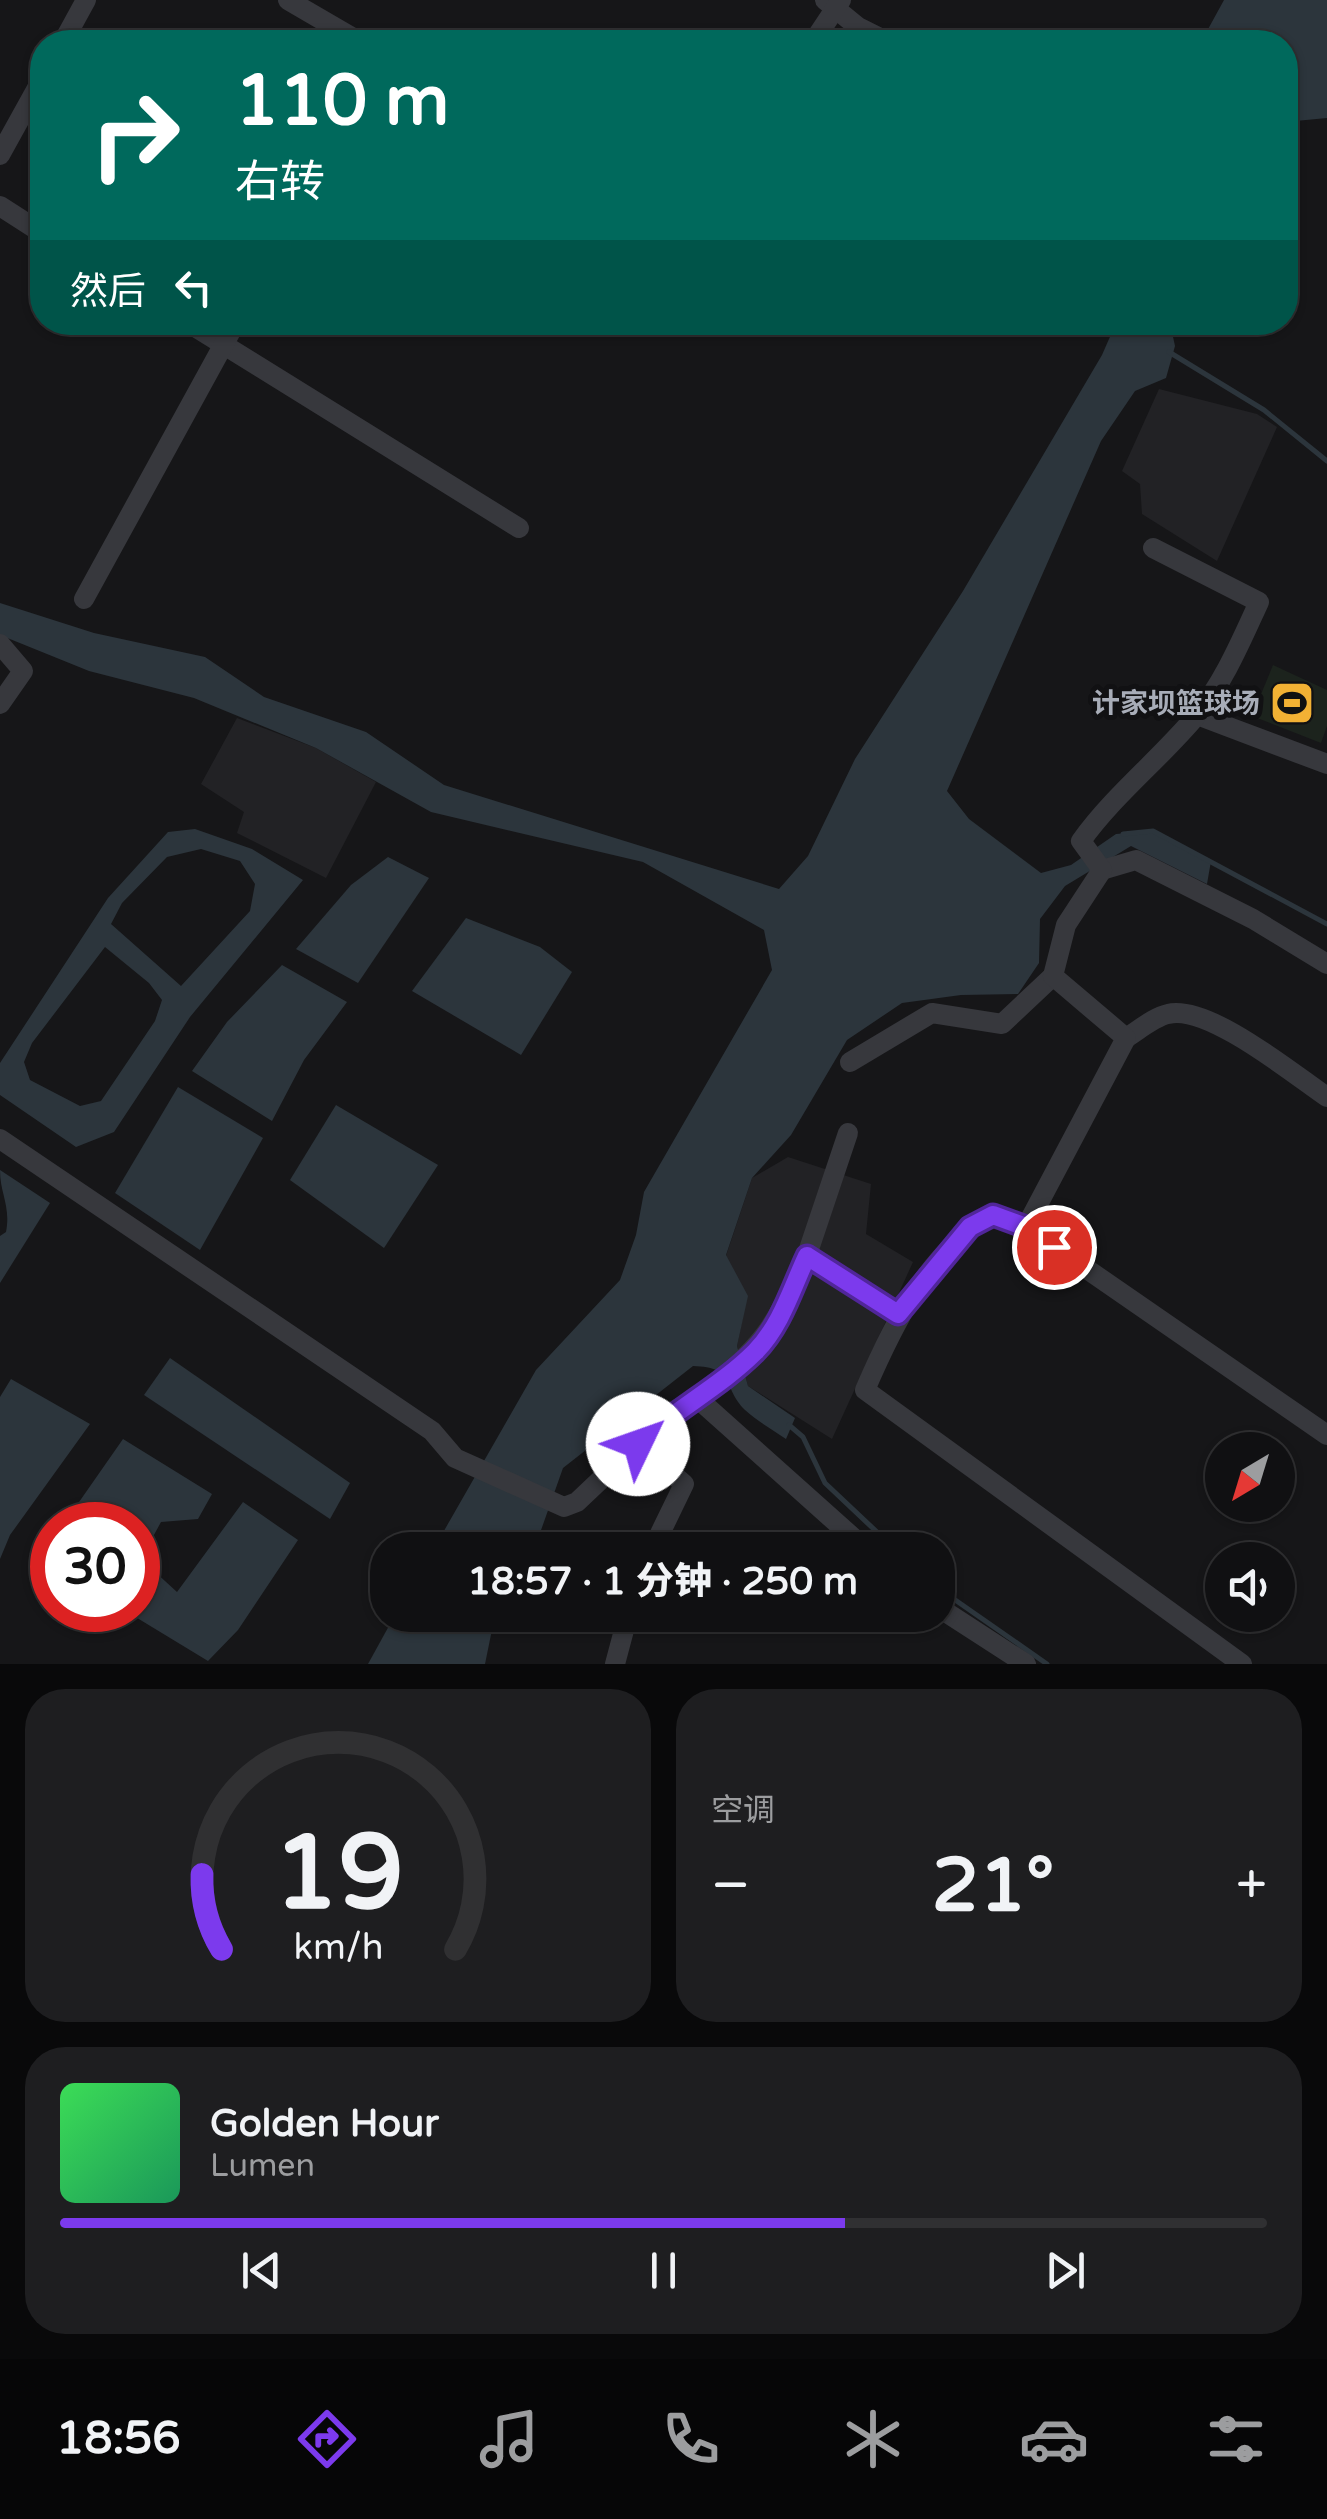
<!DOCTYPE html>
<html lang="zh">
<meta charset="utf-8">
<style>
:root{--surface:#101012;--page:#1e1e20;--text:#f1f3f6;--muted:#9c9d9f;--line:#303032;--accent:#7c3aed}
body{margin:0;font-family:"Varela Round","Noto Sans SC",sans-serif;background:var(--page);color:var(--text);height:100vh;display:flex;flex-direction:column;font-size:38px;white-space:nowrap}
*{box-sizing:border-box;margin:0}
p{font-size:32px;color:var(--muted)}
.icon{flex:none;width:55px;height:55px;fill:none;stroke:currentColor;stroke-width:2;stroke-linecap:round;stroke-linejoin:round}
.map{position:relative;height:1664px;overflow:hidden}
.details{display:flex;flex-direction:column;gap:25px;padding:25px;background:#09090a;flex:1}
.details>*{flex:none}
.guide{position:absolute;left:30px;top:30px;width:1268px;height:305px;border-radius:40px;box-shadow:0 2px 8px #0004,0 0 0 2px var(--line);background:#00695c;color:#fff;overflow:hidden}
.needle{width:65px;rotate:218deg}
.controls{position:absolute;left:1205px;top:1432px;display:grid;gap:20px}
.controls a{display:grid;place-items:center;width:90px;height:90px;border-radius:50%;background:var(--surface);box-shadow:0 2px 8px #0004,0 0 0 2px var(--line);font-size:50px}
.speed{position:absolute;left:30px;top:1502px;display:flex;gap:20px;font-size:50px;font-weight:700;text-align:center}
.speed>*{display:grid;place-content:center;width:130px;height:130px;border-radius:50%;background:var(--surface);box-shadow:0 2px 8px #0004,0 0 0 2px var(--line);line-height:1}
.speed .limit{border:15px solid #d22;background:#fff;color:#111}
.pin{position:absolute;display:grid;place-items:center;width:85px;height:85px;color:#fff;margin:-42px;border:5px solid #fff;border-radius:50%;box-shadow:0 2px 10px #0007}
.me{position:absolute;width:110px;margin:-55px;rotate:48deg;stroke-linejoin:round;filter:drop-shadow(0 0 8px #0008)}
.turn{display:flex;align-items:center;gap:35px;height:210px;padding:0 40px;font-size:45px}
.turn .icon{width:130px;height:130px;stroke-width:2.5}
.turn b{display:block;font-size:70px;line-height:85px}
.then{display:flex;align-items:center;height:95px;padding:0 40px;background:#0003;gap:20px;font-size:38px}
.big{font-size:75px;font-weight:800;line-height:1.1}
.details .card{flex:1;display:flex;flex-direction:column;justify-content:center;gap:15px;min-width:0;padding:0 35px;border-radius:40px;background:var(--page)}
.details .dial{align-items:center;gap:0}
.dial svg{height:260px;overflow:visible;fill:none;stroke:var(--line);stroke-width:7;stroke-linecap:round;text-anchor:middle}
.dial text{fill:var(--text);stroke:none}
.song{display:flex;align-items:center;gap:30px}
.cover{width:120px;height:120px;border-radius:15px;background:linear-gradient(135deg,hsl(130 70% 55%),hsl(150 70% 35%))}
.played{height:10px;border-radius:5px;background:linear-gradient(90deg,var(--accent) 65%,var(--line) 65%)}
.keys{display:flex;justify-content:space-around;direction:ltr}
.heat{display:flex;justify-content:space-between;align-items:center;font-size:55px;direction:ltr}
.details .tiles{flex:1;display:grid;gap:25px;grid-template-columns:1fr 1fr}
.card:last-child{grid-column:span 2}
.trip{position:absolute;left:370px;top:1532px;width:585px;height:100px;border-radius:40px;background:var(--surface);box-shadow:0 2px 8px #0004,0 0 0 2px var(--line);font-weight:800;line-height:100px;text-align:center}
.dock{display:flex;height:160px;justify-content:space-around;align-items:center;background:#060607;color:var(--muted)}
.dock .icon{width:70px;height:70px}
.dock .current{color:var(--accent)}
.dock b{font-size:45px;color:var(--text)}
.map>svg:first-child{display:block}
.built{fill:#222225}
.green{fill:#1c231d}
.water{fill:#2c353c;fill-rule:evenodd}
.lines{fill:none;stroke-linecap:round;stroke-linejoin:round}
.stream{stroke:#2c353c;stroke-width:5}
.minor{stroke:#37383d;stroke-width:20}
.route-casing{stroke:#51269a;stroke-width:25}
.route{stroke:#7c3aed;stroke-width:18}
.labels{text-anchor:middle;stroke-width:10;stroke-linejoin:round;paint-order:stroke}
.poi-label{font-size:28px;font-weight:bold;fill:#a8adb8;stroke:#111113;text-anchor:end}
</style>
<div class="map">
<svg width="1327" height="1664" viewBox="0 0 1327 1664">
<rect width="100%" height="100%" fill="#161618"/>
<!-- built -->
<g class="built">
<path d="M1159,389L1257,414L1277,427L1217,561L1142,514L1140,484L1122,471Z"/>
<path d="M237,718L316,748L376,782L326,878L237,833L244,812L201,784Z"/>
<path d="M788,1157L871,1184L866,1234L913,1262L832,1439L748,1386L737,1346L747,1296L726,1256L752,1178Z"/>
</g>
<!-- green -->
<path class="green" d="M1273,665L1327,690V726L1321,743L1252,716Z"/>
<!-- water -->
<g class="water">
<path d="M1224,0H1327V118L1285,122V42H1201Z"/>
<path d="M1116,323H1170L1175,346L1166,378L1135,391L1101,441L947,791L969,819L1041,873L1071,865L1116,834L1153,831L1211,861L1207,884L1131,846L1065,886L1040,919L1039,963L1018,994L961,995L902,1003L847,1040L791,1135L752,1178L726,1255L748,1296L737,1346L748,1386L795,1418L786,1439C773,1430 757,1421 745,1410C722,1387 736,1367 693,1366L563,1468L534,1550H433L536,1370L620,1280L636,1235L644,1192L772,970L764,930L643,862L431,812L316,748L194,698L89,671L0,635V603L94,633L205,657L264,697L366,732L444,785L779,889L808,856L855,759L963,591L1102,355Z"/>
<path d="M195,829L252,849L303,880L190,1017L114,1132L76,1147L0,1095V1063L108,898L168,832ZM201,849L240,861L255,884L250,911L181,986L111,924L122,903L167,857ZM105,947L149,983L162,1000L155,1021L101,1101L80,1106L30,1080L24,1062L32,1043Z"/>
<path d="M388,857L429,878L358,983L296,949L351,885Z"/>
<path d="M466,918L540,947L572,972L521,1055L412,991Z"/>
<path d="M282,965L347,1002L304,1060L272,1121L192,1071L227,1022Z"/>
<path d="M178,1087L263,1138L200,1250L115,1193Z"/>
<path d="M336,1105L438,1165L384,1248L290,1180Z"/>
<path d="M0,1170L50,1203L0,1283V1236L6,1232C11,1206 0,1194 0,1170Z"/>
<path d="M170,1358L350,1483L330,1519L144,1395Z"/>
<path d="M11,1379L90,1424L10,1535L0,1559V1397Z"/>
<path d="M123,1439L212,1494L198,1519L161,1522L149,1544L153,1570L177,1592L243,1502L298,1540L238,1630L208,1661L124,1610H138V1525H63Z"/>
<path d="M395,1615H495L485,1664H368Z"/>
</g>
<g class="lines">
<!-- stream -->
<g class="stream">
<path d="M1169,352L1264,410L1327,461"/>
<path d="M1123,834L1153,831L1327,924"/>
<path d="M789,1425L803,1437L825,1483L896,1550"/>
<path d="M938,1588L1047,1664"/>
</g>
<!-- minor -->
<g class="minor">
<path d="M288,0L360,42"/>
<path d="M825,0L858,27L888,42"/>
<path d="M63,42L86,0"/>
<path d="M813,42L841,0"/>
<path d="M0,155L42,79"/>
<path d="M0,206L42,233"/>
<path d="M187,322L519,528"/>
<path d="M84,599L236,322"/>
<path d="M0,644L23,671L0,704"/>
<path d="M1197,715L1327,764"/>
<path d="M1102,870L1136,860L1253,919L1327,964"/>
<path d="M1126,1038C1139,1030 1154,1017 1168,1014C1208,1004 1293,1074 1327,1097"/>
<path d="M850,1062L932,1013L1002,1024L1053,976"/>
<path d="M0,1139L432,1431L455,1458L564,1507L577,1502L672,1412L697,1398L867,1550"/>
<path d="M1026,1227L1126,1038L1053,976L1066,925L1102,870L1081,841C1114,795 1159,760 1196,716C1224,682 1241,641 1259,602L1153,548"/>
<path d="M807,1255L848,1133"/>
<path d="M697,1398C764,1345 772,1333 807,1255L898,1314"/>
<path d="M638,1444L684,1484L652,1550"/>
<path d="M938,1607L1026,1664"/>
<path d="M615,1664L628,1615"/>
<path d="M1242,1664L865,1390C893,1325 929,1250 993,1215L1026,1227L1327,1435"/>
</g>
</g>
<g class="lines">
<defs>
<path id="route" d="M638,1444C674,1410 720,1387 755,1352C781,1326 792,1288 807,1256L898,1314L970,1227L993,1215L1026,1227L1054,1247"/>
</defs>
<!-- route casing -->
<use href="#route" class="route-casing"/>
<!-- route -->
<use href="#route" class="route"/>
</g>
<!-- icons -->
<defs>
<symbol id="stadium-square" viewBox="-11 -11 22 22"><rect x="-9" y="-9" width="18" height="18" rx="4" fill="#f2b134" stroke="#111113"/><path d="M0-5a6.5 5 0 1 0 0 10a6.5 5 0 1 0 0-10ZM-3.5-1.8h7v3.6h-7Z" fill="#111"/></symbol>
</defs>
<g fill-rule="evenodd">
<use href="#stadium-square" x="1267" y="678" width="50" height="50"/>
</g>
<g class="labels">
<!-- poi labels -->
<g class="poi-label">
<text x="1260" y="713">计家坝篮球场</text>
</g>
</g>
</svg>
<div class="controls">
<a><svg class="needle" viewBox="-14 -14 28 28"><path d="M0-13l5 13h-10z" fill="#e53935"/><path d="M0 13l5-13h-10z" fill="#9c9d9f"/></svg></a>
<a><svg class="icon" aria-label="sound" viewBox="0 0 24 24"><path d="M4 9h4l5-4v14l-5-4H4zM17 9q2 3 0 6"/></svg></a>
</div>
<div class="speed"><div class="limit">30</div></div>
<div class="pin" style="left:1054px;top:1247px;background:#d93025"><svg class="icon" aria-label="arrive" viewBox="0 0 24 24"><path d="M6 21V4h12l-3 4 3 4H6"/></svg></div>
<svg class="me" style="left:638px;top:1444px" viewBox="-20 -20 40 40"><circle r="19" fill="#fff"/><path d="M0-13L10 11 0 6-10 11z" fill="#7c3aed"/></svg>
<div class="trip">18:57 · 1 分钟 · 250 m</div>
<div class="guide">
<div class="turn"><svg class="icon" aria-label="right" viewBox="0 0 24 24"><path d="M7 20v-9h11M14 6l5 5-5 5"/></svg><div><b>110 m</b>右转</div></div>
<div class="then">然后<svg class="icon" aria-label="left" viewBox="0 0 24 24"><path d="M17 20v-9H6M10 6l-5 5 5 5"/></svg></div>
</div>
</div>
<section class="details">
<div class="tiles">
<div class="card dial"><svg viewBox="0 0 100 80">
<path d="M14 69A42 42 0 1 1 86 69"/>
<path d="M14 69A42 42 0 0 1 8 46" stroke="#7c3aed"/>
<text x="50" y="56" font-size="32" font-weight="700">19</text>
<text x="50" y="72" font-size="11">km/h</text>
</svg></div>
<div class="card"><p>空调</p>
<div class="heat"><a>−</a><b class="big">21°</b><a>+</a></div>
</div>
<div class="card">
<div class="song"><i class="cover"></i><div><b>Golden Hour</b><p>Lumen</p></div></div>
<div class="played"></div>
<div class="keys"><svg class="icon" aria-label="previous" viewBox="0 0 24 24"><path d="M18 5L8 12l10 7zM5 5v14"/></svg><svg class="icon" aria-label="pause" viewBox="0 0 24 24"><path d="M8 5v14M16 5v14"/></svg><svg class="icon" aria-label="next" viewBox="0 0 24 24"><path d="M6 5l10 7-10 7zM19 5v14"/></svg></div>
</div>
</div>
</section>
<nav class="dock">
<b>18:56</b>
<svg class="icon current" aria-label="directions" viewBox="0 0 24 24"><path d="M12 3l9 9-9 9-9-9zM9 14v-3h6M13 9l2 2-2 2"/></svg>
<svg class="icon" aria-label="music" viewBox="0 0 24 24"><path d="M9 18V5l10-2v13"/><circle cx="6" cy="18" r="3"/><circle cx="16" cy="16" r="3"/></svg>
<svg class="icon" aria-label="phone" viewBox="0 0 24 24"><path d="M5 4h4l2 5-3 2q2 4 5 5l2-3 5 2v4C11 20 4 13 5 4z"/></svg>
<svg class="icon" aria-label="climate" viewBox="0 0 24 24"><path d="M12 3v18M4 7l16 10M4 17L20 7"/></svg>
<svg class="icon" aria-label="car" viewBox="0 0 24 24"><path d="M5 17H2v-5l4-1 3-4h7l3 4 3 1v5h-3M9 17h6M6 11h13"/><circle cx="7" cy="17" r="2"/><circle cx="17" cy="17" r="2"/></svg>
<svg class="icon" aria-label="filters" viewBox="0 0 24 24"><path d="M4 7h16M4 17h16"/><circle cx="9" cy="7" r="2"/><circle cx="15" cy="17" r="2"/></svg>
</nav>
